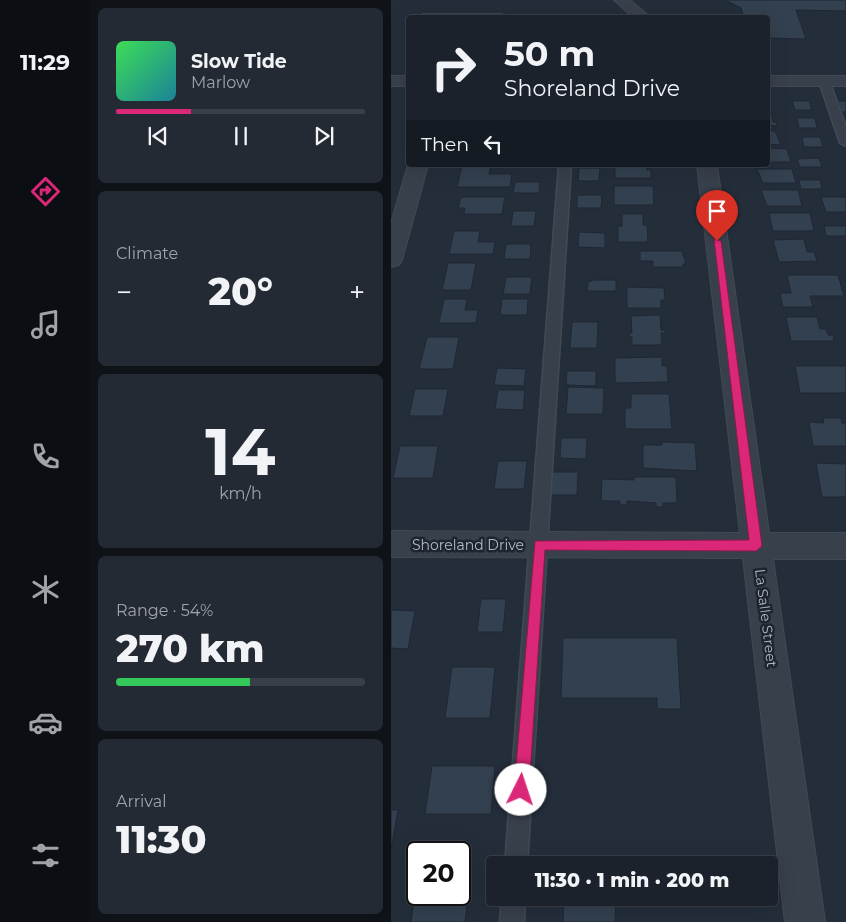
<!DOCTYPE html>
<meta charset="utf-8">
<style>
:root{--surface:#1b222c;--page:#242a34;--text:#f1f3f6;--muted:#a0a4a9;--line:#393f48;--accent:#db2777}
body{margin:0;font-family:Montserrat,sans-serif;background:var(--page);color:var(--text);height:100vh;display:flex;flex-direction:column;font-size:19px;white-space:nowrap}
*{box-sizing:border-box;margin:0}
p{font-size:16px;color:var(--muted)}
.icon{flex:none;width:28px;height:28px;fill:none;stroke:currentColor;stroke-width:2;stroke-linecap:round;stroke-linejoin:round}
.map{position:relative;flex:1;overflow:hidden}
.drawer{display:flex;flex-direction:column;gap:8px;padding:8px;background:#0f1318;width:301px}
.drawer>*{flex:none}
.hud{position:absolute;left:15px;top:15px;width:364px;height:152px;border-radius:5px;box-shadow:0 5px 20px #0002,0 0 0 1px var(--line);background:#1b222c;color:var(--text);overflow:hidden}
.speed{position:absolute;left:15px;top:841px;display:flex;gap:10px;font-size:25px;font-weight:700;text-align:center}
.speed>*{display:grid;place-content:center;width:65px;height:65px;border-radius:50%;background:var(--surface);box-shadow:0 5px 20px #0002,0 0 0 1px var(--line);line-height:1}
.speed .limit{border:2px solid #111;border-radius:8px;background:#fff;color:#111}
.pin{position:absolute;display:grid;place-items:center;width:42px;height:42px;color:#fff;margin:-51px -21px;border-radius:50% 50% 50% 0;rotate:-45deg;box-shadow:0 0 5px #0007}
.pin .icon{rotate:45deg}
.me{position:absolute;width:55px;margin:-28px;rotate:4deg;stroke-linejoin:round;filter:drop-shadow(0 0 4px #0008)}
.turn{display:flex;align-items:center;gap:18px;height:105px;padding:0 15px;font-size:22px}
.turn .icon{width:65px;height:65px;stroke-width:2.5}
.turn b{display:block;font-size:35px;line-height:42px}
.then{display:flex;align-items:center;height:48px;padding:0 15px;background:#0003;gap:10px;font-size:19px}
.big{font-size:38px;font-weight:800;line-height:1.1}
.drawer .widget{flex:1;display:flex;flex-direction:column;justify-content:center;gap:8px;min-width:0;padding:0 18px;border-radius:8px;background:var(--page)}
.drawer .dial{align-items:center;gap:0}
.dial b{font-size:65px;line-height:1}
.song{display:flex;align-items:center;gap:15px}
.cover{width:60px;height:60px;border-radius:8px;background:linear-gradient(135deg,hsl(130 70% 55%),hsl(190 70% 35%))}
.played{height:5px;border-radius:2px;background:linear-gradient(90deg,var(--accent) 30%,var(--line) 30%)}
.keys{display:flex;justify-content:space-around;direction:ltr}
.heat{display:flex;justify-content:space-between;align-items:center;font-size:28px;direction:ltr}
.charge{height:8px;border-radius:4px;background:linear-gradient(90deg,#34c759 54%,var(--line) 0)}
.trip{position:absolute;left:95px;top:856px;width:292px;height:50px;border-radius:5px;background:var(--surface);box-shadow:0 5px 20px #0002,0 0 0 1px var(--line);font-weight:800;line-height:50px;text-align:center}
main{display:flex;flex:1;min-height:0}
.menu{display:flex;flex-direction:column;width:90px;justify-content:space-around;align-items:center;background:#0b0e12;color:var(--muted)}
.menu .icon{width:35px;height:35px}
.menu .on{color:var(--accent)}
.menu b{font-size:22px;color:var(--text)}
.map>svg:first-child{display:block}
.building{fill:#33404f;stroke:#1f2733}
.lines{fill:none;stroke-linecap:round;stroke-linejoin:round}
.service-casing{stroke:#414955;stroke-width:3}
.minor-casing{stroke:#414955;stroke-width:2}
.service{fill:#38404c;fill-rule:evenodd}
.minor{fill:#38404c;fill-rule:evenodd}
.route{fill:#db2777;stroke:#8e194d}
.labels{text-anchor:middle;stroke-width:5;stroke-linejoin:round;paint-order:stroke}
.street-label{font-size:14px;fill:#b4bbc7;stroke:#1d2531}
</style>
<main>
<nav class="menu">
<b>11:29</b>
<svg class="icon on" aria-label="directions" viewBox="0 0 24 24"><path d="M12 3l9 9-9 9-9-9zM9 14v-3h6M13 9l2 2-2 2"/></svg>
<svg class="icon" aria-label="music" viewBox="0 0 24 24"><path d="M9 18V5l10-2v13"/><circle cx="6" cy="18" r="3"/><circle cx="16" cy="16" r="3"/></svg>
<svg class="icon" aria-label="phone" viewBox="0 0 24 24"><path d="M5 4h4l2 5-3 2q2 4 5 5l2-3 5 2v4C11 20 4 13 5 4z"/></svg>
<svg class="icon" aria-label="climate" viewBox="0 0 24 24"><path d="M12 3v18M4 7l16 10M4 17L20 7"/></svg>
<svg class="icon" aria-label="car" viewBox="0 0 24 24"><path d="M5 17H2v-5l4-1 3-4h7l3 4 3 1v5h-3M9 17h6M6 11h13"/><circle cx="7" cy="17" r="2"/><circle cx="17" cy="17" r="2"/></svg>
<svg class="icon" aria-label="filters" viewBox="0 0 24 24"><path d="M4 7h16M4 17h16"/><circle cx="9" cy="7" r="2"/><circle cx="15" cy="17" r="2"/></svg>
</nav>
<section class="drawer">
<div class="widget">
<div class="song"><i class="cover"></i><div><b>Slow Tide</b><p>Marlow</p></div></div>
<div class="played"></div>
<div class="keys"><svg class="icon" aria-label="previous" viewBox="0 0 24 24"><path d="M18 5L8 12l10 7zM5 5v14"/></svg><svg class="icon" aria-label="pause" viewBox="0 0 24 24"><path d="M8 5v14M16 5v14"/></svg><svg class="icon" aria-label="next" viewBox="0 0 24 24"><path d="M6 5l10 7-10 7zM19 5v14"/></svg></div>
</div>
<div class="widget"><p>Climate</p>
<div class="heat"><a>−</a><b class="big">20°</b><a>+</a></div>
</div>
<div class="widget dial"><b>14</b><p>km/h</p></div>
<div class="widget"><p>Range · 54%</p><b class="big">270 km</b><div class="charge"></div></div>
<div class="widget"><p>Arrival</p><b class="big">11:30</b></div>
</section>
<div class="map">
<svg width="455" height="922" viewBox="0 0 455 922">
<rect width="100%" height="100%" fill="#242e3b"/>
<!-- building -->
<g class="building">
<path d="M334,0H455V11L405,10L415,39L376,38V18H353L350,8Z"/>
<path d="M30,12H113L112,18H28Z"/>
<path d="M401,101H418L421,110H404Z"/>
<path d="M447,101H455V112H450Z"/>
<path d="M376,112H380L382,122H385L386,126L376,125Z"/>
<path d="M406,118H424L426,128H408Z"/>
<path d="M376,131H384L390,145L376,144Z"/>
<path d="M411,137H429L432,147H413Z"/>
<path d="M376,148L396,149L400,162H376Z"/>
<path d="M428,158L431,167H409L406,159Z"/>
<path d="M71,165H100L98,174H121L119,187H66Z"/>
<path d="M224,165H255L256,170H260V178H224Z"/>
<path d="M188,168H209L208,181H187Z"/>
<path d="M366,169H401L405,183H372Z"/>
<path d="M408,180H429L431,189H410Z"/>
<path d="M124,182H149L148,193H122Z"/>
<path d="M223,186H262L263,205H223Z"/>
<path d="M370,190H407L411,206H376Z"/>
<path d="M186,195H211L210,208H186Z"/>
<path d="M70,197H114L111,214H73L74,208H67Z"/>
<path d="M430,197H455V212H435Z"/>
<path d="M122,211H145L143,226H120Z"/>
<path d="M378,213H419L423,231H382Z"/>
<path d="M231,214H252V225H256L257,242H227V226H231Z"/>
<path d="M433,226H455V236H435Z"/>
<path d="M63,231H89L87,242H104L102,254H58Z"/>
<path d="M188,232L214,233V248L187,247Z"/>
<path d="M413,239L416,252H423L426,261L388,262L382,240Z"/>
<path d="M115,244H140L139,259H113Z"/>
<path d="M249,251H291L295,264H292V267H262V261H249Z"/>
<path d="M57,263H85L80,290H51Z"/>
<path d="M396,275H447L453,296H419L422,307H392L389,293H400Z"/>
<path d="M115,277H141L139,294H112Z"/>
<path d="M203,280H225V291H196L197,282Z"/>
<path d="M236,287L273,288L274,300H270V308H236Z"/>
<path d="M53,299H76L74,310H87L85,323H48Z"/>
<path d="M111,299H137L136,315H109Z"/>
<path d="M269,315L270,330H274V333H270L271,345H241V337H238V333H241L240,316Z"/>
<path d="M395,317H426L429,329H435L437,335H442L443,341H400Z"/>
<path d="M181,322H207L206,348H179Z"/>
<path d="M36,337H68L62,369H28Z"/>
<path d="M271,357V366H276L277,382L224,383V358Z"/>
<path d="M404,366H455V393H409Z"/>
<path d="M106,368L135,369L133,386L103,385Z"/>
<path d="M176,371H205V386L175,385Z"/>
<path d="M177,387L213,388L212,414H175Z"/>
<path d="M24,389H57L52,416H18Z"/>
<path d="M107,390H134L132,410L104,409Z"/>
<path d="M240,394H278L281,429H234V408H240Z"/>
<path d="M432,418H450L451,423H455V446H422L418,422L433,423Z"/>
<path d="M170,438H196L195,459L169,458Z"/>
<path d="M271,442L304,443L306,471L252,468V445H271Z"/>
<path d="M9,446H47L42,478H2Z"/>
<path d="M107,461H136L133,489H103Z"/>
<path d="M425,463L455,464V497H431Z"/>
<path d="M158,472H187L186,495H156Z"/>
<path d="M243,477H285L286,503H272V507H265V503L236,501V505H229V501H210L211,479L243,480Z"/>
<path d="M90,599H115L112,632H86Z"/>
<path d="M0,610L24,611L17,649L0,648Z"/>
<path d="M172,638H286L290,709H266V698H170Z"/>
<path d="M61,667H104L99,718H54Z"/>
<path d="M41,766H104L100,814H34Z"/>
<path d="M0,810H7L0,850Z"/>
<path d="M69,871H80L74,922H20L26,880V895H69Z"/>
<path d="M173,898H225L224,922H172Z"/>
</g>
<g class="lines">
<defs>
<g id="service">
<path d="M433,78L438,81L455,127V146L449,143L428,81Z"/>
<path d="M168,165H180L136,865H114Z"/>
<path d="M111,898H134L133,922H109Z"/>
</g>
<g id="minor">
<path d="M223,0H239L260,18H243Z"/>
<rect x="0" y="76" width="18" height="10"/>
<rect x="376" y="76" width="79" height="10"/>
<path d="M17,165H37L11,260L8,265L0,267V223Z"/>
<path d="M306,165H326L378,533H455V559H382L434,922H394L352,558L0,557V531L349,533Z"/>
</g>
</defs>
<!-- service casing -->
<use href="#service" class="service-casing"/>
<!-- minor casing -->
<use href="#minor" class="minor-casing"/>
<!-- service -->
<use href="#service" class="service"/>
<!-- minor -->
<use href="#minor" class="minor"/>
</g>
<!-- route -->
<path class="route" d="M323,239L330,241L371,546L365,551L154,550L138,790L136,795L130,797L125,795L123,790L144,541L358,540Z"/>
<g class="labels">
<!-- street labels -->
<g class="street-label">
<text x="77" y="550">Shoreland Drive</text>
<text transform="translate(375 618) rotate(83)" y="5">La Salle Street</text>
</g>
</g>
</svg>
<div class="speed"><div class="limit">20</div></div>
<div class="pin" style="left:326px;top:241px;background:#d93025"><svg class="icon" aria-label="arrive" viewBox="0 0 24 24"><path d="M6 21V4h12l-3 4 3 4H6"/></svg></div>
<svg class="me" style="left:130px;top:790px" viewBox="-20 -20 40 40"><circle r="19" fill="#fff"/><path d="M0-13L10 11 0 6-10 11z" fill="#db2777"/></svg>
<div class="trip">11:30 · 1 min · 200 m</div>
<div class="hud">
<div class="turn"><svg class="icon" aria-label="right" viewBox="0 0 24 24"><path d="M7 20v-9h11M14 6l5 5-5 5"/></svg><div><b>50 m</b>Shoreland Drive</div></div>
<div class="then">Then<svg class="icon" aria-label="left" viewBox="0 0 24 24"><path d="M17 20v-9H6M10 6l-5 5 5 5"/></svg></div>
</div>
</div>
</main>
